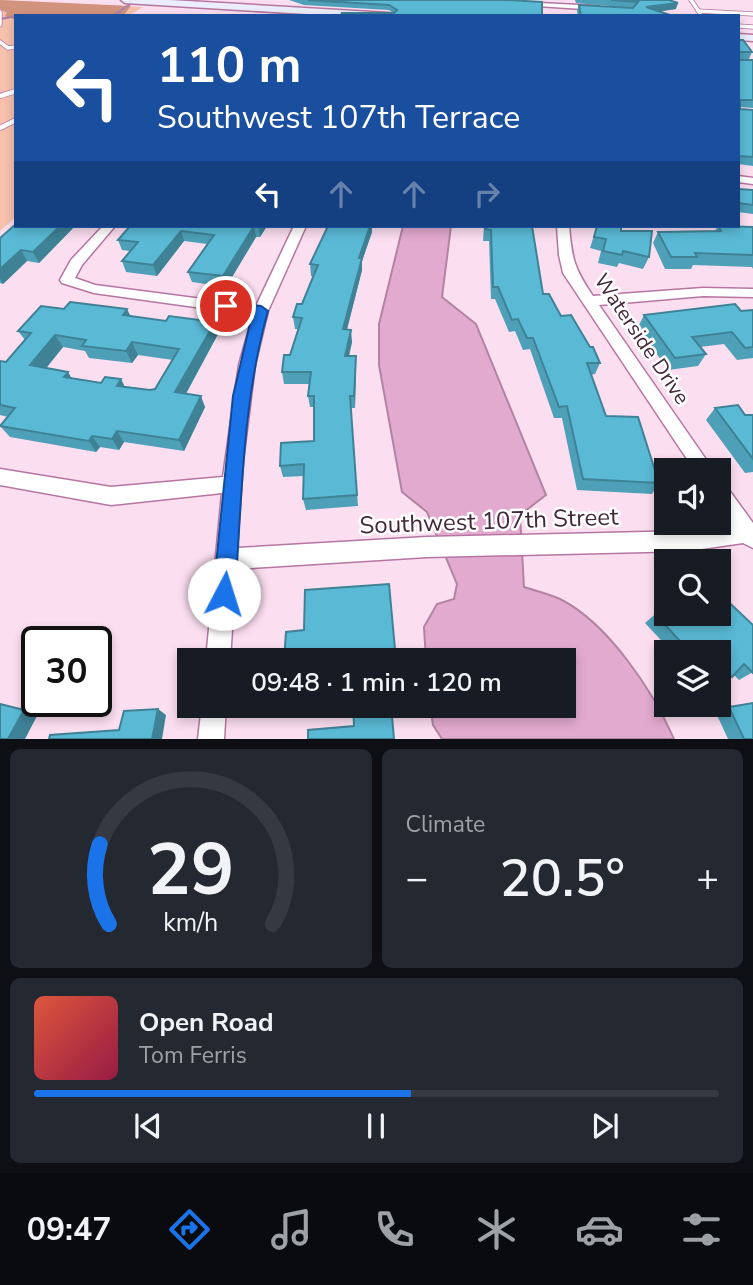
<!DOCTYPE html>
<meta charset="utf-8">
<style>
:root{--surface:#171b24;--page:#242831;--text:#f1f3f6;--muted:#9ea1a6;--line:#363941;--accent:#1a73e8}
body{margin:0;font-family:"Nunito Sans",sans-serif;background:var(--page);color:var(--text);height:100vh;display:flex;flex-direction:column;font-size:26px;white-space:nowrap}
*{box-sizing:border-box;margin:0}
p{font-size:23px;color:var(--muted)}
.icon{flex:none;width:38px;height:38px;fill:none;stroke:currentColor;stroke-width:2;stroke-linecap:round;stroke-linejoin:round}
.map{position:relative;height:739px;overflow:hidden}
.sheet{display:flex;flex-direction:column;gap:10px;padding:10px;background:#0d0f14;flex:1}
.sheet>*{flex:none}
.hud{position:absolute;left:14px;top:14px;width:726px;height:214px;border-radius:0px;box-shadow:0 4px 10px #0003;background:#1a4fa0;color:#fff;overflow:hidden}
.buttons{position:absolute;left:654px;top:458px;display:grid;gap:14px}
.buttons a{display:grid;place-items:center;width:77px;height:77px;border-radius:0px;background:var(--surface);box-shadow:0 4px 10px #0003;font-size:35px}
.speed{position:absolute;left:21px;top:626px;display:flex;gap:14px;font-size:35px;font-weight:700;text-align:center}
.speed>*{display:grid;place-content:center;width:91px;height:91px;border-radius:50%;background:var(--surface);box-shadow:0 4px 10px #0003;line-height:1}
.speed .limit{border:4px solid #111;border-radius:10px;background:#fff;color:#111}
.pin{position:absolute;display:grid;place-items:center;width:60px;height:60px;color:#fff;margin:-30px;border:4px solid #fff;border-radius:50%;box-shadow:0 2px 7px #0007}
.me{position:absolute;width:77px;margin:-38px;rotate:5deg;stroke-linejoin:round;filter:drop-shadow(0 0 5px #0008)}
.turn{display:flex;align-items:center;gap:24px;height:147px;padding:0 28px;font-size:32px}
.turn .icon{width:91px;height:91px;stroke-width:2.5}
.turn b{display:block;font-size:49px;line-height:60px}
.lanes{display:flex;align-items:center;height:66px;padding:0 28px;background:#0003;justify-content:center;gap:35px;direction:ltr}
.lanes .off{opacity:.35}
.big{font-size:52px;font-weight:600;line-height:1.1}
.sheet .card{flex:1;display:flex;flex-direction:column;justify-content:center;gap:10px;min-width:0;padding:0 24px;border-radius:10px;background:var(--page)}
.sheet .dial{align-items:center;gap:0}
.dial svg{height:182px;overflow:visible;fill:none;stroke:var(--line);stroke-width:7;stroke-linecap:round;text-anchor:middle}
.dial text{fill:var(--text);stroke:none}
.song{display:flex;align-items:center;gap:21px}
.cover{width:84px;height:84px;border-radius:10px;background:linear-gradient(135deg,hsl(10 70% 55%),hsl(340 70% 35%))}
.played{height:7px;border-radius:4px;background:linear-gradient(90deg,var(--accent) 55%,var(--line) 55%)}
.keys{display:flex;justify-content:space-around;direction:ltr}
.heat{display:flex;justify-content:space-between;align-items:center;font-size:38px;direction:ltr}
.sheet .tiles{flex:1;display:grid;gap:10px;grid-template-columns:1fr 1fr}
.card:last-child{grid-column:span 2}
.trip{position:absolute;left:177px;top:648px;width:399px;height:70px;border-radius:0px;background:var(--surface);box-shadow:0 4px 10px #0003;font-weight:600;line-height:70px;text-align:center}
.menu{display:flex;height:112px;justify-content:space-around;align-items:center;background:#090b0e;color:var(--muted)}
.menu .icon{width:49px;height:49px}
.menu .selected{color:var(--accent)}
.menu b{font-size:32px;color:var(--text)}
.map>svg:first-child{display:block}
.green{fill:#f7c1ae}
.forest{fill:#d1937d}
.water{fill:#e3aacf;stroke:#b383a2;stroke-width:2}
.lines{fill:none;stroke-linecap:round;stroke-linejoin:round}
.stream{stroke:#b383a2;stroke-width:2.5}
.service-far1-casing{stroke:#b676a1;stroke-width:5}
.service-casing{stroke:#b676a1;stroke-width:6}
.minor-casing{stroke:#b676a1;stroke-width:3}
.secondary-casing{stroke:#b676a1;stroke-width:3}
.service-far1{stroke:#fff;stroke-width:3.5}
.service{stroke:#fff;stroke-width:4.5}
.minor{fill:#fff;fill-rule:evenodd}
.secondary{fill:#ebedfc;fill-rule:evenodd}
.wall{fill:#4da0b8;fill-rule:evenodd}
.shaded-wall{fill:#3f8296}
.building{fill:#5abad6;stroke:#3f8296;stroke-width:2;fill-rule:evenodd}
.route{fill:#1a73e8;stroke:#114b97;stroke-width:2}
.labels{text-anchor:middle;stroke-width:5;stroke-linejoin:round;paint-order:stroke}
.street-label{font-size:21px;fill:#42283a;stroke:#fff}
.near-street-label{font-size:24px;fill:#42283a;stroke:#fff}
</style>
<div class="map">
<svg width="753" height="739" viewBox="0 0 753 739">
<rect width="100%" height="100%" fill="#fbdef0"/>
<!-- green -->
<path class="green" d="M0,0L143,7L128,16H16V217L0,231Z"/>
<!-- forest -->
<path class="forest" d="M0,0L131,6L123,16H16V20L5,16L7,13L0,9Z"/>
<!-- water -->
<path class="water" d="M403,226H451L442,297L476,324L546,495L520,515L524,587C536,591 549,594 560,599C608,623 653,691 674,739H442L433,725L430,705H564V660H426L424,627L437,604L454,599L457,584L427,512L402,492L379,365V324Z"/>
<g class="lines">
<!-- stream -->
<g class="stream">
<path d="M18,16H31"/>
<path d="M113,16L129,5"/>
<path d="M0,19L16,16"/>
</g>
<defs>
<g id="service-far1">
<path d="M691,0L700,13"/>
<path d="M698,11L753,14"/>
<path d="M0,12V25"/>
<path d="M738,26L753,27"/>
<path d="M0,42L8,48L16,47"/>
</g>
<g id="service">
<path d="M0,96L16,91"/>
<path d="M0,128L16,120"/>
</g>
<g id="minor">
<path d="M520,2L598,6L601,8L598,10L522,5Z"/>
<path d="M738,176L753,178V184L738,182Z"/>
<path d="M103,226H115L82,265L75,278L95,285L256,306L294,226H306L268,311L255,365L243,461L237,548L427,537L688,531L731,526L719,508V484L726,486L753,523V548L743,543L688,551L427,557L236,569L230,660H206L222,493L111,505L0,485V469L111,487L223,477L239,365L253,315L94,293L62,283L60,280L71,260Z"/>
<path d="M557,226H569C572,259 574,268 593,296L703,288L753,289V297L703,296L599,305L714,471H695L563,273L559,255Z"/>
<path d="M202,705H226L224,739H198Z"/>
</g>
<g id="secondary">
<path d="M121,0H170L389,13L394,16H338L125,3Z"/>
<path d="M738,34L753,35V41L738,40Z"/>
</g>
</defs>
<!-- service-far1 casing -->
<use href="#service-far1" class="service-far1-casing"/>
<!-- service casing -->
<use href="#service" class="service-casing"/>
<!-- minor casing -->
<use href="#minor" class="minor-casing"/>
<!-- secondary casing -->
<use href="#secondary" class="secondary-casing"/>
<!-- service-far1 -->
<use href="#service-far1" class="service-far1"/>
<!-- service -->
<use href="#service" class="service"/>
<!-- minor -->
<use href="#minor" class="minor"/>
<!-- secondary -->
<use href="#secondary" class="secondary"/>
</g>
<!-- wall -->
<g class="wall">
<path d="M289,0H509L542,16H341V13H393L389,10L304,5Z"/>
<path d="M575,0H669L676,9L659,11L673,16H578L577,11L579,5L633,8L576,3Z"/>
<path d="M738,40L752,52L749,59L739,60H753V108L740,107V109L753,110V166L738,164Z"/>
<path d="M738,189L753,190V214L738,212Z"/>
<path d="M75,226L39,263L27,261L3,284L0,283V238Z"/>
<path d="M130,226H267L260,237H256L226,287L192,282L188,272L207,244L184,241L157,276L126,272L122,261L130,251L122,250L118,240Z"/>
<path d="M484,226H532L543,294L590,347L600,363L595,374L591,375L606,416L659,483L652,494L577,490L562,418H554L530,349L523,350L515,331L509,332L495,299H491L489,241H483Z"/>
<path d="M597,226L621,231L649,257L643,269L619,263L617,267L598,263L601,251L590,248Z"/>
<path d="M718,226L753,227V269L752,267L693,265L691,269H665L653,243L658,232L715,231Z"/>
<path d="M372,232L362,261V270L347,329L352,342L349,356H356L355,408H351L358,506L306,510L303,499L304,476L283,477L280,466L314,441V407H310L308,396L309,384H284L282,372L290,355L298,329H295L293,317L302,304L313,277L311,276L310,264Z"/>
<path d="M64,309L130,316L166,321L215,322L218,334L186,394L205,407L184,451L124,442L119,450L100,447L96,452L10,437L0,426L8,417L0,415V361L6,362L25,340L18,331ZM63,347L85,351L89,358L132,363L138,355L173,360L155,389L150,390L72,378L46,368Z"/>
<path d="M753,310V358L737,360L724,344L700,347L706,354L698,366L668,370L638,327L644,315Z"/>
<path d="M715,408L745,415H753V472L745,473L706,420Z"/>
<path d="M667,604L719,614L753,672L739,680L734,675L720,683L719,653H673L645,623Z"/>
<path d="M353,705H400L399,711L392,712L354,726Z"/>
<path d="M729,707L753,739H728L716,713Z"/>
</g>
<!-- shaded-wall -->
<g class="shaded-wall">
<path d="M678,3L676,9L644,14L646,7Z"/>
<path d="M60,226H75L39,263L33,252Z"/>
<path d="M254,226L256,237L226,287L223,276Z"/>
<path d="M259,226H267L260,237L259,227Z"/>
<path d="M370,226H372V232L362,261V270L344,341L343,329L359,258Z"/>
<path d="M181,231L184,241L157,276L153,265Z"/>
<path d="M21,250L27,261L3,284L0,279V269Z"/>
<path d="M127,309L133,321L123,315Z"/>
<path d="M215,322L218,334L180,404L175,392Z"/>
<path d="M351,330L352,342L346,368L345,356Z"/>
<path d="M55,335L63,347L39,377L30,365Z"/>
<path d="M132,342L138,355L132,363L126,351Z"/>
<path d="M356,356V368L355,408L354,396Z"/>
<path d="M68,372L75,384L64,377Z"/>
<path d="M121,379L127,391L117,386Z"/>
<path d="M201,396L205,407L184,451L179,440Z"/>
<path d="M117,431L124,442L119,450L112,439Z"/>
<path d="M92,436L100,447L96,452L89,441Z"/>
<path d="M158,709L166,715L162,739H152Z"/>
<path d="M24,710L37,716L25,739H8Z"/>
</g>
<!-- building -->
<g class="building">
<path d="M308,0H509L542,2V16H349L341,13H394L397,10L389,5Z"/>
<path d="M611,0H669L678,3L646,7L673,16H581L579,5L633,8L638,2Z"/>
<path d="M738,40H743L752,52H739V60H753V100H740V109L753,110V157L738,156Z"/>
<path d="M738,189L753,190V205L738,203Z"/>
<path d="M16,224V226H60L33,252L21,250L0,269V238Z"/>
<path d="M130,226H259V227L254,226L223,276L188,272L214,235L181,231L153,265L122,261L138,242L118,240Z"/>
<path d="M328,226H370L359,258H362L343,329L351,330L345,356H356L354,396H350L357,495L303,499L304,464L280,466L281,443L314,441V396H308L311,372H282L284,355H290L302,318L293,317L297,304H302L318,265L310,264Z"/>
<path d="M485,226H532L543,294H549L561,316L571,315L590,347H593L600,363H587L606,416L638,417L659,483L583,479L567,406L559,407L533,338H527L518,319L512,320L498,287H493L491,230L485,229Z"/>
<path d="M597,226H614L621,227V231H652L649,257L623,251L622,255L603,251L606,239L594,237Z"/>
<path d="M719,226L753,227V255L695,253L697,257H671L658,232L721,231Z"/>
<path d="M70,302L127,309L123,315L166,321L169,316L215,322L175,392L201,396L179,440L117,431L112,439L92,436L89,441L0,426L15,408L0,405V361L6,362L31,333L18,331L41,306L64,309ZM55,335L86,340L82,346L126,351L132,342L179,349L155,389L150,390L117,386L121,379L105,377L101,383L64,377L68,372L30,365Z"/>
<path d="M735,304L741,311L753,310V347L745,348L732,332L692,337L706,354L675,358L644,315Z"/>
<path d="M738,405L745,415H753V459L715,408Z"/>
<path d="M389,584L396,660H284L286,632L304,630L305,590Z"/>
<path d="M719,593L753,625V673L744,664L732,677L719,663V653H691L655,614L667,604V614H719Z"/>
<path d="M753,703V739H744L729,707Z"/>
<path d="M0,704L24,710L8,739H0Z"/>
<path d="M353,705H394H391L394,739H308V730L354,726Z"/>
<path d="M158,709L152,739H49L50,735L119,730L124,711Z"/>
</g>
<!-- route -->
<path class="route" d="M226,302L261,306L268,311C242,403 242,499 235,594L232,601L224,604L216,601L213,594L233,396L252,315L221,310L218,306Z"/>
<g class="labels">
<!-- street labels -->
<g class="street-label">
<text transform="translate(642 339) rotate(56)" y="7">Waterside Drive</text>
</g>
<!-- near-street labels -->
<g class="near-street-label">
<text transform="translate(489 521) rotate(-2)" y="8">Southwest 107th Street</text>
</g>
</g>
</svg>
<div class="buttons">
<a><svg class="icon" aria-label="sound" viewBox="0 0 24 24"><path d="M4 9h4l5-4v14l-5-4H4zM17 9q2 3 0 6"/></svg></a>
<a><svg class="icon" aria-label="search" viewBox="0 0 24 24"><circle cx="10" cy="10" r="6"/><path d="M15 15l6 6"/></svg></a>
<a><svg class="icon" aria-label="layers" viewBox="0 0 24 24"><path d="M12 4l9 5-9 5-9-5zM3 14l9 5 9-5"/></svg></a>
</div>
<div class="speed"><div class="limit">30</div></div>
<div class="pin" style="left:226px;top:306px;background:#d93025"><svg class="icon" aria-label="arrive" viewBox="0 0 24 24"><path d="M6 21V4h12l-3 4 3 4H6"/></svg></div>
<svg class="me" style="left:224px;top:594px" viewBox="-20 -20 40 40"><circle r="19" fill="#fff"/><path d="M0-13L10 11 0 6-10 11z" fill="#1a73e8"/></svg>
<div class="trip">09:48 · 1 min · 120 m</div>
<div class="hud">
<div class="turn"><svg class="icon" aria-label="left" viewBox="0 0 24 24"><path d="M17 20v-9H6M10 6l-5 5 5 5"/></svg><div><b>110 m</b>Southwest 107th Terrace</div></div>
<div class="lanes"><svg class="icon" aria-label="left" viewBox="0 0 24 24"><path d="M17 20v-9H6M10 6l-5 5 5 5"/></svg><svg class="icon off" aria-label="ahead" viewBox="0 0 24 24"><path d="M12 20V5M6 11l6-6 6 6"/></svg><svg class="icon off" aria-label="ahead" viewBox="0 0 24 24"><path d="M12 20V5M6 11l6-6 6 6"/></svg><svg class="icon off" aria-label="right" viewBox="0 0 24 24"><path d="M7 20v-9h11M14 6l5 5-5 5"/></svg></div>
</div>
</div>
<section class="sheet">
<div class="tiles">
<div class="card dial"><svg viewBox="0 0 100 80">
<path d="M14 69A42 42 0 1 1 86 69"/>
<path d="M14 69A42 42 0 0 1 10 34" stroke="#1a73e8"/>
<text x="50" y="56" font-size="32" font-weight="700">29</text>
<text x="50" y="72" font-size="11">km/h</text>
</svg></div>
<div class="card"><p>Climate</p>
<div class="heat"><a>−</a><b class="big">20.5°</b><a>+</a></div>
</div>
<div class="card">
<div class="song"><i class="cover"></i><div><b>Open Road</b><p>Tom Ferris</p></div></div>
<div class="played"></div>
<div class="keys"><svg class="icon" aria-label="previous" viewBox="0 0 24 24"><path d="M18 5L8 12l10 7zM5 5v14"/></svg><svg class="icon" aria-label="pause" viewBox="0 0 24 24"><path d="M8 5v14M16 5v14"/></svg><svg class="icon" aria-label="next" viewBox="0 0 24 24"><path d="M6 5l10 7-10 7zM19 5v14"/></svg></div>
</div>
</div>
</section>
<nav class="menu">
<b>09:47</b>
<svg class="icon selected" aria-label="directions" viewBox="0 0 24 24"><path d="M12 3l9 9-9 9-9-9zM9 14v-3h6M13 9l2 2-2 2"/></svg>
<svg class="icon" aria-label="music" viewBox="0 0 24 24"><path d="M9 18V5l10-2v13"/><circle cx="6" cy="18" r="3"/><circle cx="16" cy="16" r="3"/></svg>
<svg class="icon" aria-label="phone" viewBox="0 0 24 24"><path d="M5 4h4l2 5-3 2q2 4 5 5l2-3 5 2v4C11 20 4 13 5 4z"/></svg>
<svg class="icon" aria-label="climate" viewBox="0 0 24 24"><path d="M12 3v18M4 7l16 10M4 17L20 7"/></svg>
<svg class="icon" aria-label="car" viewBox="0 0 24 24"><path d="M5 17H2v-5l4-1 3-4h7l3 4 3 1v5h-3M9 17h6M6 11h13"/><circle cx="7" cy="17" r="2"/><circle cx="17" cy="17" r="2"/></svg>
<svg class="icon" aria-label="filters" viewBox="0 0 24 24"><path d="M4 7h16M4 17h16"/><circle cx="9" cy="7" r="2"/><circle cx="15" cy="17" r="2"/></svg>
</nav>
